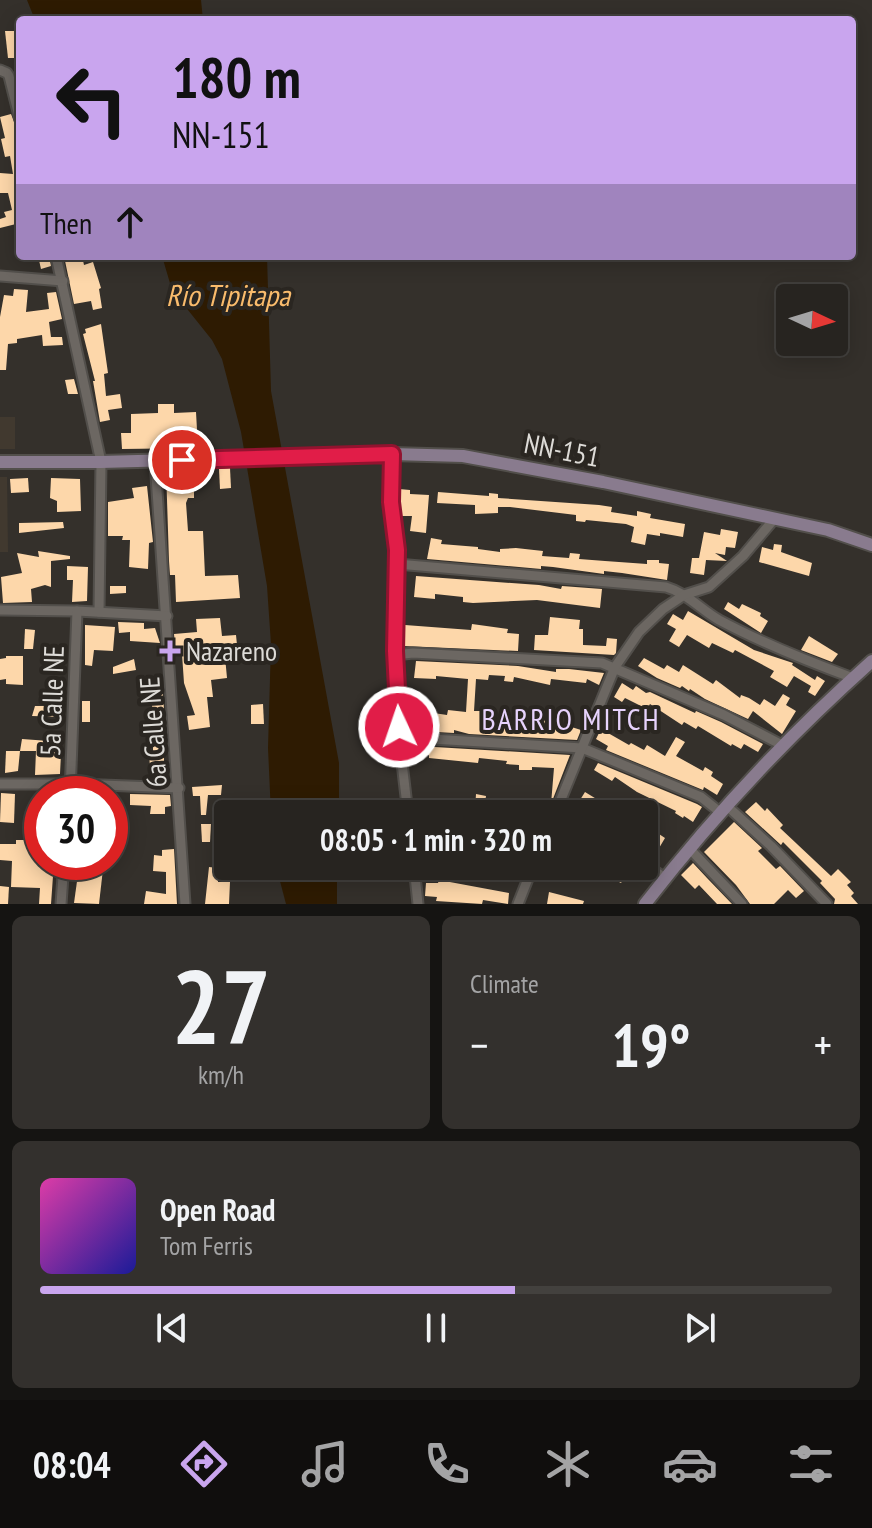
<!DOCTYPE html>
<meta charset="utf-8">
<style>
:root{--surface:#272420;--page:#33302d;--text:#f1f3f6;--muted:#a4a4a5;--line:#43413e;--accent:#c9a5ee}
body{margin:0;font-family:"PT Sans Narrow",sans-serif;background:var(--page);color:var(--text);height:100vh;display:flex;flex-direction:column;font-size:30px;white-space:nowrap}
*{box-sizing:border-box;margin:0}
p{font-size:26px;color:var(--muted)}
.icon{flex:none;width:44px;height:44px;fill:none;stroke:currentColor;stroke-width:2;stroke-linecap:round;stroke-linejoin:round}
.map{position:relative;height:904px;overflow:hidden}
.drawer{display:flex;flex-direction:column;gap:12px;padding:12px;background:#151412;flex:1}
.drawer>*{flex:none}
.top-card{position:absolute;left:16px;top:16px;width:840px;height:244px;border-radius:8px;box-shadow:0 4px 20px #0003,0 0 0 2px var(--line);background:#c9a5ee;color:#111;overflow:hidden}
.needle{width:52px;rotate:94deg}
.buttons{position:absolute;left:776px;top:284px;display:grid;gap:16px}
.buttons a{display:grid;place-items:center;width:72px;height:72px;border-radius:8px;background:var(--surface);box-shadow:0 4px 20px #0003,0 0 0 2px var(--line);font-size:40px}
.speed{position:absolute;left:24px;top:776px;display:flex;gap:16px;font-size:40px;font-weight:700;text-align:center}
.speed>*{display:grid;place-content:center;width:104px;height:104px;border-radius:50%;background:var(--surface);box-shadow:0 4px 20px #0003,0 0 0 2px var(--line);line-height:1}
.speed .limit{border:12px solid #d22;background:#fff;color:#111}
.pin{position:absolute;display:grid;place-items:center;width:68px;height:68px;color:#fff;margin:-34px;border:4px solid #fff;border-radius:50%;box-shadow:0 2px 8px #0007}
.me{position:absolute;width:88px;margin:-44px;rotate:357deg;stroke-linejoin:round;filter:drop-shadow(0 0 6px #0008)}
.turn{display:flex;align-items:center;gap:28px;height:168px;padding:0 24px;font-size:36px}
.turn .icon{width:104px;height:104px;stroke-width:2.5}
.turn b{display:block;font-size:56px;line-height:68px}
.then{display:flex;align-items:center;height:76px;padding:0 24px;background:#0003;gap:16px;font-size:30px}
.big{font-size:60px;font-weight:600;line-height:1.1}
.drawer .widget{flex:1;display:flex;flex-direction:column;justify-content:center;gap:12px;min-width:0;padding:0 28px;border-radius:12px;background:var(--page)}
.drawer .dial{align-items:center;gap:0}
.dial b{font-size:104px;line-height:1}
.song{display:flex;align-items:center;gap:24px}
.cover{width:96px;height:96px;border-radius:12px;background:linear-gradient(135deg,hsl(320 70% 55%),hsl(240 70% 35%))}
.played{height:8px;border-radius:4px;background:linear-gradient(90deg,var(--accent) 60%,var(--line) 60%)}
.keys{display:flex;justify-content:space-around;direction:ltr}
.heat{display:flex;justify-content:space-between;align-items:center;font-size:44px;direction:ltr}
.drawer .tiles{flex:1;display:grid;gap:12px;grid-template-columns:1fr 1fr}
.widget:last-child{grid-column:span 2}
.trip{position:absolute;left:214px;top:800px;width:444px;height:80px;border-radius:8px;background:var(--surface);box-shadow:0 4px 20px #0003,0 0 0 2px var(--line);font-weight:600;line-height:80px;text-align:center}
.tabs{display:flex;height:128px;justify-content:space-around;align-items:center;background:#100e0d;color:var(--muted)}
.tabs .icon{width:56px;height:56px}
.tabs .on{color:var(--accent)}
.tabs b{font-size:36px;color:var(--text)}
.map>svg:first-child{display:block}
.built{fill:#41392f}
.water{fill:#2e1b02}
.building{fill:#fdd7aa}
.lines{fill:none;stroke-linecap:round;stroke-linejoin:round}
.street-casing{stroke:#524f4b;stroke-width:13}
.secondary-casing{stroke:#524f4b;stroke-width:16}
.street{stroke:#6c6762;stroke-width:9}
.secondary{stroke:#897b8e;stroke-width:12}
.route-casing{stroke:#92132f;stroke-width:20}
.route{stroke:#e11d48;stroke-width:14}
.poi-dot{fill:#c9a5ee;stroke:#2a2621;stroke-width:3}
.labels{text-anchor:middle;stroke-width:8;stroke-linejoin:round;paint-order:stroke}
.street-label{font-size:28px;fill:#dddbd7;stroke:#2a2621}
.poi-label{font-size:28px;fill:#dddbd7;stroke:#2a2621;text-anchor:start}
.water-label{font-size:30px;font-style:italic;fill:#f9bb6c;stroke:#2a2621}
.neighbourhood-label{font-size:30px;letter-spacing:2px;fill:#e7d3fd;stroke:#2a2621}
</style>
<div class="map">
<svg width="872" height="904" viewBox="0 0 872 904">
<rect width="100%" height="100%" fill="#34302b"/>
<!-- built -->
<g class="built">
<rect x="0" y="417" width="15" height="32"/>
<path d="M0,477H7L8,552H0Z"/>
</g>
<!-- water -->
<g class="water">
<path d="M27,0H201L203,20H35Z"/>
<path d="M162,256H267L271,391L339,763V814H271L268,748L271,644L267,586L241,432L222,359L212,340L172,290Z"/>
<path d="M276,866H337V904H286Z"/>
</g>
<!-- building -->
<g class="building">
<path d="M5,31H15L18,58H8Z"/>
<path d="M11,114L20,137V230H17L16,224L0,228V219L6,217L4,212L12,210L8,193H0V173L13,174L10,156L5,157L1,139L5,138L0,117Z"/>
<path d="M38,256H49L51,266L41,269Z"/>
<path d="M64,256H82L84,265L93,262L101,288L99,289L102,308L93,310L91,301L74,304Z"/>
<path d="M14,289L28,290L26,312L49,309L47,293L56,292L62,319L49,322L51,337H62L63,345L43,346L42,335L17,339V343L8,344L6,370H0V317L4,295L13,296Z"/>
<path d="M101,324L108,373L104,374L106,396L120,394L122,408L108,410L110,420L100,422L93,381H95L83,334L86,333L85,329Z"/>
<path d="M74,379L78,394H68L65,380Z"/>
<path d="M158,404H174V413L196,412L198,448L122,449L121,433H131V414L158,413Z"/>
<path d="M230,468L231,488L220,489L219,469Z"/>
<path d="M166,469H182V482H187V487L194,486V498H188L186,503L188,531H203L205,576L238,575L240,598L176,602L175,575H170L169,561Z"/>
<path d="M28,478L29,492L11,493L10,479Z"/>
<path d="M51,478L80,479L81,511L57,512V501L50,498Z"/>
<path d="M147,486L153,542L149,543L148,569L129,567L130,540H122L123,536H108V502L134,498L132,488Z"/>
<path d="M399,489L410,490V494L429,495L426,533L410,531L412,516H400Z"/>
<path d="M438,492L489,496V493L498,494V498L599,505L612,507L611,512L637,516V511L651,514L650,518L685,524L683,537L660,533V536L647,534L645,545L631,542L634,527L626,524L586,520L585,522L576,521V515L510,507H498V513L475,514V505L437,503Z"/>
<path d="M63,522L64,528L19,533V523Z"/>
<path d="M721,529L738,532L735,548L726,547L725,555L715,553L727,561L706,560L704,575L690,573L692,558H699L704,532L720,535Z"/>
<path d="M431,538L442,540L441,544L478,547V549L500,552V549L516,548L543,551L542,556L569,558L570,553L580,554L579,559L605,561L647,564V560H659V563L669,564L667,580L622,573L604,571V574L553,567L541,566V569L427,559Z"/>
<path d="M774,544L782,545L781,552L812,563L809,576L759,562L762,547L773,550Z"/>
<path d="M38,551L70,556V559L51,561V587L45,585L31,589L32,602L3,603L1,577L22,573L17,553L39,557Z"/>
<path d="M67,566L88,567L87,601L72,602L73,580H67Z"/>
<path d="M416,576L539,585L561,589L562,586L602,589L600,608L537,600L473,603L463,602V597L435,594V599L414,597Z"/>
<path d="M110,586H126V593L110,594Z"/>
<path d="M728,602L739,609L742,604L761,613L760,616L768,621L761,633L724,609Z"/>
<path d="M688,611L754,650L793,663L792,665L815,680L817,676L825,681L815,696L808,692L811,686L794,676L787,687L770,677L774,671L735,650L733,653L712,643L709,648L687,635L679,647L669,641L676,629L667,624L673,614L683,620Z"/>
<path d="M550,617L580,620L579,629H583V645L606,646L607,638L617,639L616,653L614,655L534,650L535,635H548Z"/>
<path d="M220,618L222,636L236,635L237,645L224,646L227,678L211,680L213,697H207L210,727L189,730L187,716L195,715L184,683L182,654L176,655L174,634L197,632L196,619Z"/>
<path d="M118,622L144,623V629L155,628L160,643L130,641V632L119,633Z"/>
<path d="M472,624L508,629L507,633L519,634L518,651L404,646L405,625L471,630Z"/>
<path d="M85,625L115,627L113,651L94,650L92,666L85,665Z"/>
<path d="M25,629L35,630L33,649H24Z"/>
<path d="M809,636L838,654L832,662L801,650Z"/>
<path d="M6,656H23V685L6,684V679L0,680V659L6,658Z"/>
<path d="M644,658L664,669L667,665L679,672L683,665L713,684L716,680L740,698L741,695L749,698L760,705L764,699L775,706L783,694L790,698L786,705L796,711L782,734L753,711L748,719L705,699L690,689L689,691L682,686L680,688L657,678L638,666Z"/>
<path d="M134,659L136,670L113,674V667Z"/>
<path d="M416,661L518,666L556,672V669H569L604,673L599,685L587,679L586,683L551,679L550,685L514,677L513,682L504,681L505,676L489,675L488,680L476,679L474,711H481V719L534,724V709L545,710L544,718L562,720V724L581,730L577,740L469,734L454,730V733L419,731L407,727L410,706L420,708V711L447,715L448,710L466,712L468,679L436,676V679L414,678Z"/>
<path d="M47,679L60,680L59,690L46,689Z"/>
<path d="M162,681L167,753H164V766H150L149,755H153V732H156L152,706V682Z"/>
<path d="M622,683L633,690L636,686L646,693L650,692L695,713L696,711L721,722L763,744L758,752L744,744L741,749L732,744L731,746L698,726L696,729L684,722L682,725L650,704L647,709L625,698L622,702L614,697Z"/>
<rect x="82" y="701" width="8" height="21"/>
<path d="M263,704L264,724H251V705Z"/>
<path d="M35,706H64L63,717L32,716Z"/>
<path d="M601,729L629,745L631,743L644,750L647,745L665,756L676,737L685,742L676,756L703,771L705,767L713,772L711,776L723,784L717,795L704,787L703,790L606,750L608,746L596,739Z"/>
<path d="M62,733L60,774L35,775L36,751H20L22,739L49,741V735Z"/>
<path d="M418,746L570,755L551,804L554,768L532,767V770H519V765L506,764L507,761L479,758L478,763L429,758V755L417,754Z"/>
<path d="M6,751H20L18,771L5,773Z"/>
<path d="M598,763L697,804L702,807L693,822L684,816L683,818L675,813L676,811L637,792L615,777L612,781L594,770Z"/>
<path d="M222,785L221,795H208L206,815H201L200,796H193L192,787Z"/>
<path d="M585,792L621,814H586L575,808Z"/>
<path d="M1,793L15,794L14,823L0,822Z"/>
<path d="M130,794L170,795L171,806L165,807V814H150L151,806L130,805Z"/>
<path d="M476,794L486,796L484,810L475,809Z"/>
<path d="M425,800L448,804V801L457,802L456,814L415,812L414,802L424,803Z"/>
<path d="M756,802L765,811L767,808L783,825L780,828L831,876L838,869L851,882L847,885L854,893L851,896L858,904H834L835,899L820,883L822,881L783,842L781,845L745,812Z"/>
<path d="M734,822L762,848L758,851L776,869L780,866L804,891L796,898L788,890L774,904H750L736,885L704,852Z"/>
<path d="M201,824H211L210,842H202Z"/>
<path d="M24,828H42V862H54L51,904H39L40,888L11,887L12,861L0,860V844H16V840H24Z"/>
<path d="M644,832L653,837L656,832L665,838L652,860L644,856Z"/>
<path d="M174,849L177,904H144L146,891L166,894V872L153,871L154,855L162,856V850Z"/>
<path d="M693,863L707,878L732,904H717L699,885L695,889L681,875Z"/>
<path d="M587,866H632L621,883Z"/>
<path d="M79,867L103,869L99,904L74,903Z"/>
<path d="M209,867L218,868V882H230L229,904H205Z"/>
<path d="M439,880L509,893L508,904L483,900L482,904L436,901L437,897L425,896L426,883H438Z"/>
<path d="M0,886L9,887L8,904H0Z"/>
<path d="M549,892L584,901L583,904H547Z"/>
</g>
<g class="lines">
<defs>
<g id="street">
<path d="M0,70L7,73L9,76L20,120"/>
<path d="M56,256L101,462L99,612"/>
<path d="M0,276L63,281"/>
<path d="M392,454L391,502L397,550L395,651L399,737L408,814"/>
<path d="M155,461L185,904"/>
<path d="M397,564L666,587C687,593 700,609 719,620C762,643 807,661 853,678"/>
<path d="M0,610L77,611L167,616"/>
<path d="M395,655L413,653L602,663L724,715L782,745"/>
<path d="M399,737L582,748L701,797L721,813"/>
<path d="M0,784H77L179,788"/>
<path d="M70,794L77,611"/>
<path d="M727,806L771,846L827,904"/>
<path d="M555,814L615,667L639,632L663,609L684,595L709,587L743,556L775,518"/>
<path d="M689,848L742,904"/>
<path d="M644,864L665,878"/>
<path d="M414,866L418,904"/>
<path d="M61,904L64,862"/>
<path d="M518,904L533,866"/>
</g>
<g id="secondary">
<path d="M0,462H101L392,454L463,456L603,482L828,530L872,545"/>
<path d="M645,904C713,816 789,735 872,661"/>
</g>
</defs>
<!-- street casing -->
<use href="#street" class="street-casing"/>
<!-- secondary casing -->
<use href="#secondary" class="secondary-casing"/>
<!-- street -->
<use href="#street" class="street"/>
<!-- secondary -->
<use href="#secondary" class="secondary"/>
</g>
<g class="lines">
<defs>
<path id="route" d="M182,460L392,454L391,502L397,550L395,651L399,727"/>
</defs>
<!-- route casing -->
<use href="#route" class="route-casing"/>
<!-- route -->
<use href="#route" class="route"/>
</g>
<!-- markers -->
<path class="poi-dot" d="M166 639h8v8h8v8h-8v8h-8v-8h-8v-8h8z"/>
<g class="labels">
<!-- street labels -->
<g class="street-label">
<text transform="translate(562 450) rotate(11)" y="10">NN-151</text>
<text transform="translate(52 701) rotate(-88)" y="10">5a Calle NE</text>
<text transform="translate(153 732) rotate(-94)" y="10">6a Calle NE</text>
</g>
<!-- poi labels -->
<g class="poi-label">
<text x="186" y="661">Nazareno</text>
</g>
<!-- water labels -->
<g class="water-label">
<text x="228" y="306">Río Tipitapa</text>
</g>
<!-- neighbourhood labels -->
<g class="neighbourhood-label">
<text x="571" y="730">BARRIO MITCH</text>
</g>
</g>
</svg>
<div class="buttons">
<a><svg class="needle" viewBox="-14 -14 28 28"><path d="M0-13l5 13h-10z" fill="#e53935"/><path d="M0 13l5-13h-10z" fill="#a4a4a5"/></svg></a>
</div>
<div class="speed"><div class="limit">30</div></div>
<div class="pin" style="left:182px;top:460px;background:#d93025"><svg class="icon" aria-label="arrive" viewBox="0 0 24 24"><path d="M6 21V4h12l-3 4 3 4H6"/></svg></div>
<svg class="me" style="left:399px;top:727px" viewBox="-20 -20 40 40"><circle r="17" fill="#e11d48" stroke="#fff" stroke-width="3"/><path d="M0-11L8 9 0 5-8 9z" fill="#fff"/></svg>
<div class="trip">08:05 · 1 min · 320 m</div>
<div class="top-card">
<div class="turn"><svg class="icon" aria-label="left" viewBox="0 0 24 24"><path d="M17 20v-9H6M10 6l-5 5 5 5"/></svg><div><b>180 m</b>NN-151</div></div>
<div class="then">Then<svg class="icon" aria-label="ahead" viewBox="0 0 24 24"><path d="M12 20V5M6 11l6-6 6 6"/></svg></div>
</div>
</div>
<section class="drawer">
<div class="tiles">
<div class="widget dial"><b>27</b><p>km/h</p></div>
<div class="widget"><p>Climate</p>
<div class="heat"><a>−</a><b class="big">19°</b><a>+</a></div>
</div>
<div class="widget">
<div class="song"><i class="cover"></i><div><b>Open Road</b><p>Tom Ferris</p></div></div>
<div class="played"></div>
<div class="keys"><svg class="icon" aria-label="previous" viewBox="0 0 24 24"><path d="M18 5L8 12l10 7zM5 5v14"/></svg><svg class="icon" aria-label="pause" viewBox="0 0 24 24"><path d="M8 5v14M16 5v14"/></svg><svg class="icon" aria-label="next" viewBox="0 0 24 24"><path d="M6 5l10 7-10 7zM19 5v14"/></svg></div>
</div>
</div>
</section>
<nav class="tabs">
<b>08:04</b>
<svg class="icon on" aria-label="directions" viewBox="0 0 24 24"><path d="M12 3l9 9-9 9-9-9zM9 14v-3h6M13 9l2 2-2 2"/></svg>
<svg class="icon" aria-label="music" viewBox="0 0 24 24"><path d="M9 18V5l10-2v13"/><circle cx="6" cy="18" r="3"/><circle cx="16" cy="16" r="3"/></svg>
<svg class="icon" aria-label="phone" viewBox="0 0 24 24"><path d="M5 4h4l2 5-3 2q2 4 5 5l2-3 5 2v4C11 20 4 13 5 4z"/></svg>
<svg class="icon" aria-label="climate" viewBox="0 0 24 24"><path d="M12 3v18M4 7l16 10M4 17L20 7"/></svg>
<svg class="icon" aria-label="car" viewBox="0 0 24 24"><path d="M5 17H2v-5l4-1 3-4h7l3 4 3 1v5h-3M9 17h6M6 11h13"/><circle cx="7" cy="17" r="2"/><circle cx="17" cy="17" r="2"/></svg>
<svg class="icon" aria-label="filters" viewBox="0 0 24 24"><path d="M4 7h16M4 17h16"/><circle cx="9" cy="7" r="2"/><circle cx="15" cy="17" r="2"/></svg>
</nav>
